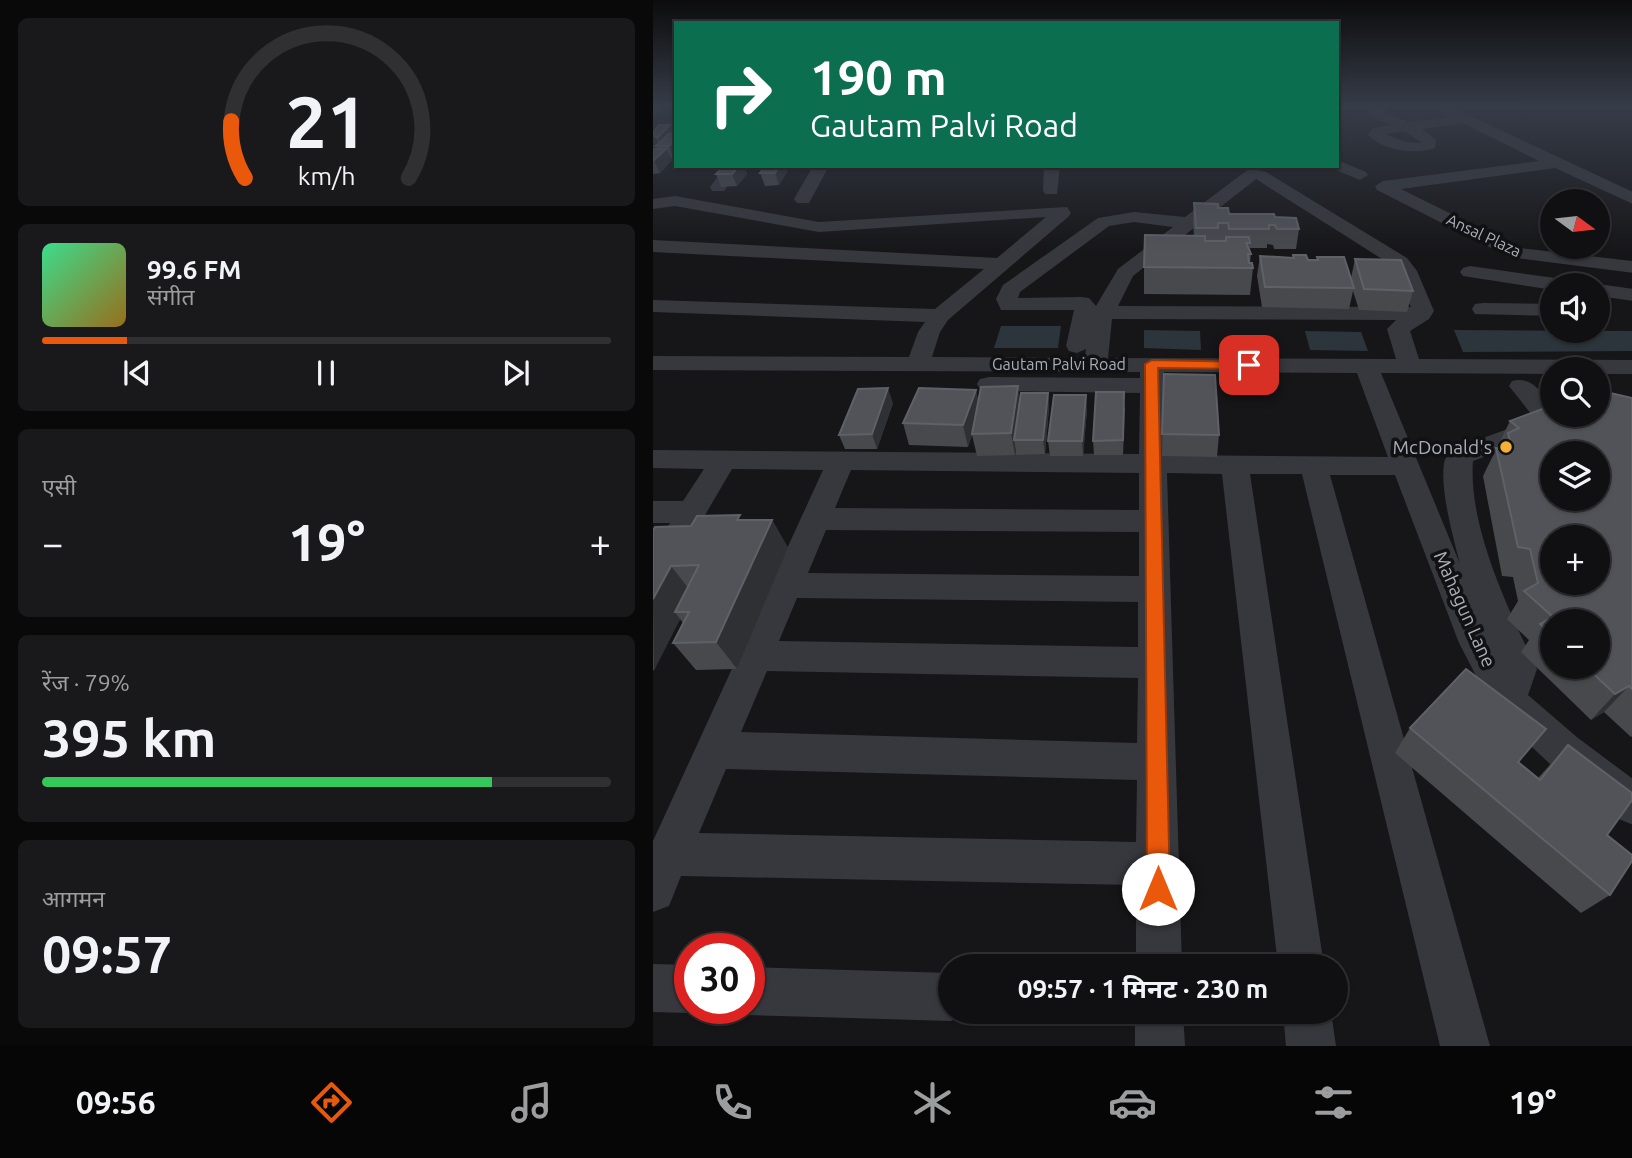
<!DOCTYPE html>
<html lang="hi">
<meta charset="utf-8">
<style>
:root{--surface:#101012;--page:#19191b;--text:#f1f3f6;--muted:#9c9d9f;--line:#303032;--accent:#ea580c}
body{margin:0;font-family:Ubuntu,"Noto Sans Devanagari",sans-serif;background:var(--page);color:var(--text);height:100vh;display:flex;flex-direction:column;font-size:26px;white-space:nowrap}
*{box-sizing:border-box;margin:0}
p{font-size:23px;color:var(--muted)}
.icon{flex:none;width:38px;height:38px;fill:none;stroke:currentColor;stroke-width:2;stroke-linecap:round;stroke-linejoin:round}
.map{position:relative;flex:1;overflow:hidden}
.details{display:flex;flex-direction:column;gap:18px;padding:18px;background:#09090a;width:653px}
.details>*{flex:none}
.hud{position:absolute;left:21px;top:21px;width:665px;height:147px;border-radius:0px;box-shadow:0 2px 5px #0004,0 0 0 2px var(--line);background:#0b6e4f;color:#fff;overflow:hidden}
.needle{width:46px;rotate:105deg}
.controls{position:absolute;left:887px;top:189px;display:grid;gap:14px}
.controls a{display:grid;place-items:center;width:70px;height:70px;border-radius:50%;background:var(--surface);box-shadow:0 2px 5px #0004,0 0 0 2px var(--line);font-size:35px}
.speed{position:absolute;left:21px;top:933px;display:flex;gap:14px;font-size:35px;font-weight:700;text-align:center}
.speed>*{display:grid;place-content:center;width:91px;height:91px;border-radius:50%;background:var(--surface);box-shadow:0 2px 5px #0004,0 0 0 2px var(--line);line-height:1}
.speed .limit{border:10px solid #d22;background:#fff;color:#111}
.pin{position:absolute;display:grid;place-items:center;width:60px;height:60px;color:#fff;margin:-30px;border-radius:14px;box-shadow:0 4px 10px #0006}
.me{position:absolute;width:77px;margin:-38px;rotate:0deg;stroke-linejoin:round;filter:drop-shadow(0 0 5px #0008)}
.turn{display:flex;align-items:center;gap:24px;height:147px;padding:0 21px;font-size:32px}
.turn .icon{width:91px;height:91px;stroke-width:2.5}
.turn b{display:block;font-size:49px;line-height:60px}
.big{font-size:52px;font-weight:700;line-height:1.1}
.details .widget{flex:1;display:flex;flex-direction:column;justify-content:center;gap:10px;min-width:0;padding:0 24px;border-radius:10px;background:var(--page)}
.details .dial{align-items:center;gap:0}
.dial svg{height:182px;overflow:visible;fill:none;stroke:var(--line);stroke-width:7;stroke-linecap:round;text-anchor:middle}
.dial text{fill:var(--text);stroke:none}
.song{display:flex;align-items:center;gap:21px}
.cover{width:84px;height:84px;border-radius:10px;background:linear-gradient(135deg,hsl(150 70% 55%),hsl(40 70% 35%))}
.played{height:7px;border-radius:4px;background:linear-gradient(90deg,var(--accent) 15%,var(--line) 15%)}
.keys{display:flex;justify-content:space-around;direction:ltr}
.heat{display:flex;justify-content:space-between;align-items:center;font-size:38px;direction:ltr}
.charge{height:10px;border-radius:5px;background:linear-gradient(90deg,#34c759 79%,var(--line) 0)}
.trip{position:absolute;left:285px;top:954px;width:410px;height:70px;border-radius:35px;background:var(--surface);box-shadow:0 2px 5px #0004,0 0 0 2px var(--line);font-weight:700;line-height:70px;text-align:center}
.menu{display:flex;height:112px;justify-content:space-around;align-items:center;background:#060607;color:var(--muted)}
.menu .icon{width:49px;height:49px}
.menu .selected{color:var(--accent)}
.menu b{font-size:32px;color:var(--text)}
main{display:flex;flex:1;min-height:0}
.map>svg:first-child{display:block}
.water{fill:#2c353c}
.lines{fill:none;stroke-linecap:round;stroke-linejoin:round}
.minor{fill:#37383d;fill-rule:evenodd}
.wall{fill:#47494d;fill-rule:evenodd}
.shaded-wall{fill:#2f3033}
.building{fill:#525359;stroke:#5f6168;stroke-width:2;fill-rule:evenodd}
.route{fill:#ea580c;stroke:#983908;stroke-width:2}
.poi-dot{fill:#f2b134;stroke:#111113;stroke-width:2.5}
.labels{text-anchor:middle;stroke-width:7;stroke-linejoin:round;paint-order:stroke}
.far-street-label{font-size:16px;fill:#a8adb8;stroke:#111113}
.poi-label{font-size:19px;fill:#a8adb8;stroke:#111113;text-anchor:end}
.street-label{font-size:19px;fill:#a8adb8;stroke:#111113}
</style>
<main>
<section class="details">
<div class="widget dial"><svg viewBox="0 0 100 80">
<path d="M14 69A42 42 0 1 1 86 69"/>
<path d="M14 69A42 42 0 0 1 8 44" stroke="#ea580c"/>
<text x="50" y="56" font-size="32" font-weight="700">21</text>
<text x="50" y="72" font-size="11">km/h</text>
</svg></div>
<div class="widget">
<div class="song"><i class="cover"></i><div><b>99.6 FM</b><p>संगीत</p></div></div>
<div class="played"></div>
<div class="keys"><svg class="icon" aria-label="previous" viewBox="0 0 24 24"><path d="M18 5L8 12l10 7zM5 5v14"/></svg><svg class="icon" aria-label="pause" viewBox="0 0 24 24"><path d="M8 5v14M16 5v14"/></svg><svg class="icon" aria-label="next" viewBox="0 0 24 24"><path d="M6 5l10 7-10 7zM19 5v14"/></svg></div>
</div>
<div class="widget"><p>एसी</p>
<div class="heat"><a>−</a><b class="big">19°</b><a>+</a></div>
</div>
<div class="widget"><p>रेंज · 79%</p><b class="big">395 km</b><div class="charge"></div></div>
<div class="widget"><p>आगमन</p><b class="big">09:57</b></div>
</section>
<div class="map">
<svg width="980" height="1046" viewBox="0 0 980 1046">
<rect width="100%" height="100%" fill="#161618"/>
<!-- water -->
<g class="water">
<path d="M348,326H408L405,348H341Z"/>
<path d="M491,330L547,331L548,350L491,348Z"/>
<path d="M801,330L979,331V351L810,352Z"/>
<path d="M652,331L708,332L715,351L657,350Z"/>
</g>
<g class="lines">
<!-- minor -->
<g class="minor">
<path d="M0,107H12L0,116Z"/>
<path d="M723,107H733L735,110L732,113L756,122L796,117L786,110L790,107H798L980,192V204L902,168L748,189L867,248L980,261V273L856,257L724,190L722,186L730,181L886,161L810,123L769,129L783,140L782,148C761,155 731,151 715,135L720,128L738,125L719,118L716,112ZM752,131L769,143L753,142L732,134Z"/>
<path d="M684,160L713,172L715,175L707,180L678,168L677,166H684Z"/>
<path d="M73,166H89L71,191H59L57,187Z"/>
<path d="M160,166H176L156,203H144L141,199Z"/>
<path d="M391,166H407L404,194H392L390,190Z"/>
<path d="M599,169L613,172L754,258L764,271L781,311L776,319L757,331L766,359L980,360V374H945V369H900V374L728,373L807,564C800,536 787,491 791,463C792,457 797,453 800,449L882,419L856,386L859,381C879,376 887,392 900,405V415L909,417L900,431L820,461C815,527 856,611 884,669L875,695L925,738L980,779V825L966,819L897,764L842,712L806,643L742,475H677L837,1046H787L649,474H597L671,966H625L569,474L514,473L529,966H483V885L28,876L16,906L0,912V841L170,470L79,469L11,585L0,588V549L17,523H0V501H30L51,469L0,468V450L486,454L487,393L336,391L327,389L324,384L327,379L336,377L487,378V372L0,370V356L256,357L265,332L272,322L0,312V300L282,309L331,269L0,252V240L344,258L393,217L166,232L22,206L0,209V199L22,196L166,222L414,207L418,213L415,217L295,320L287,332L279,357L432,358L433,349L424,353L416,351L413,346L421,310H348L343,299L350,285L445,218L481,212L532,217L593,171ZM603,179L740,266L758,307L465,306L480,276ZM481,222L520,227L465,269L443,306L436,298L428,297L365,298L367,292L456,226ZM459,319L743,320L734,329L743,359L455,358ZM511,372L704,373L735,457L514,455L512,393L558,391L561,386L558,381L511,378ZM198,470L486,473V510L182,508ZM173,530L486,532V576L155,573ZM144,598L485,602V647L126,641ZM114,671L485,678L484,743L88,732ZM73,769L484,780L483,842L46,833Z"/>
<path d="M817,266L909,279L916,281L919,285H900V290L810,276L807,272L810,268Z"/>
<path d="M945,284L980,289V301L945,296V285H939Z"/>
<path d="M830,303L900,304V316L822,314L819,309L822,304Z"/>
<path d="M0,964L37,965V1008H49L37,1013L0,1012Z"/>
<path d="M96,967L298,973V1012H316L298,1021L96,1015L79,1008H96Z"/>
<path d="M482,1012H530L532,1046H482Z"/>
<path d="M630,1012H678L683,1046H633Z"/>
</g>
</g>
<!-- wall -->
<g class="wall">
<path d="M19,107H23V116Z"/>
<path d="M17,125L19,131L17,134L23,133V156L21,158H18L19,160L7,173L0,174V132Z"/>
<path d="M71,166H99L97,169H92L94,174L84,186L68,187L63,174Z"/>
<path d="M112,166H139L133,167L134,172L126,185L112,186L107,173Z"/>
<path d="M541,203L565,208L576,214L622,217L646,229L643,249H621L620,245L614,244V248H597L598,254L597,263L600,268L597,295L491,294V267L541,236L540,223Z"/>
<path d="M640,255L655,260H664V257L698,278L702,259L760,291L754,312L706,310L700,291L696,309L609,307L604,276L607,256L639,258Z"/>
<path d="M511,374L566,435L564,457L509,456Z"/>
<path d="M323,390L325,401L367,400L395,393L396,407L392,454L363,455V450L362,455L324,456L319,435L315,447L256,445L250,423Z"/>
<path d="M979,398V736L978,737L951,712L938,720L868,652L876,640L854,619L865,601L860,577L849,576L830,476L857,421L900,415H945ZM900,621L945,667H900Z"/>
<path d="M240,403L224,449H192L186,435Z"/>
<path d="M472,407L470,455H441L440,441Z"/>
<path d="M434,409L430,456H397L395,441Z"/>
<path d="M90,520H119L135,548L84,669L43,670L20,643L30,623L27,619L0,671V530Z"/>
<path d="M757,728L865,762L885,778L915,745L954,835L957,895L928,913L742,753Z"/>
</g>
<!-- shaded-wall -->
<g class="shaded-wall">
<path d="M17,125L19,131L7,143L5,137Z"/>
<path d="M0,134H1L6,145L3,146L4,148L0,151Z"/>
<path d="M23,139V156L21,158L16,146Z"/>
<path d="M13,149L19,160L7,173L1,161Z"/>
<path d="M86,166H91L94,174L84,186L79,174Z"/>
<path d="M126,166H132L134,172L126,185L122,173Z"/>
<path d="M365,386L368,408L361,440L363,450L362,455L358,433Z"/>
<path d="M235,388L240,403L224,449L219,434Z"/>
<path d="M323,390L327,411L315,447L310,425Z"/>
<path d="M395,393L396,407L392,454L390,440Z"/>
<path d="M433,395L434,409L430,456L429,441Z"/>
<path d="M119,520L135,548L84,669L63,642Z"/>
<path d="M18,566L40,594L22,612L27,619L1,671L0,599Z"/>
<path d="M976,686L951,712L938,720L962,694Z"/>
</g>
<!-- building -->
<g class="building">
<path d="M6,125H17L5,137H2L0,132Z"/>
<path d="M23,133V139L16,146H3L16,134Z"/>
<path d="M0,149H13L0,161Z"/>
<path d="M71,166H86L79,174H63Z"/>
<path d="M112,166H126L122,173H107Z"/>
<path d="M541,203L565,204V208H575L576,214H621L622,217L643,218L646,229H624L622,225H616V229H576L575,223H565V228H543Z"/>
<path d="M492,235L552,236V241H573V237H596L597,243H593L598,254H595L596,263H599L600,268L491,267Z"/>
<path d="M640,255H653L655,260H665L664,257H691L701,288L612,287L607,256L641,258Z"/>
<path d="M702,259L748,260L760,291L711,289Z"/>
<path d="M511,374L562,375L566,435L509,434Z"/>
<path d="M365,386L358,433L319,434L328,387Z"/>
<path d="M235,388L219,434L186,435L205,389Z"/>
<path d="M266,388L323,390L310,425L250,423Z"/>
<path d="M443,392H471L470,440L440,441Z"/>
<path d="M953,392L979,398V689L976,686L962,694L933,667H945V621H900V636L887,624L900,617L871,591L885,583L877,549L865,547L843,448L859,449L855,433L866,428L857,421L900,405V415H945V394ZM900,453H945V499H900ZM900,537H945V583H900Z"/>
<path d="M368,393H395L390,440H361Z"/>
<path d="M401,395H433L429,441H395Z"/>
<path d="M87,515L84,520H119L63,642L20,643L36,612H22L46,565L18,566L0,599V530L2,527L38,526L44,516Z"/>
<path d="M813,669L893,729L865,762L887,780L915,745L979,793V800L954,835L979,855V861L957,895L757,728Z"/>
</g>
<!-- sky -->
<linearGradient id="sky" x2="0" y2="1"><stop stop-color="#0c0c0d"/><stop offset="0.42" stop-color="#363c48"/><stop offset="1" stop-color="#363c48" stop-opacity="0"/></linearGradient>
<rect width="980" height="253" fill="url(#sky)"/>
<!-- route -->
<path class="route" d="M499,360L596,362L602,365L596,369L505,368L517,889L514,898L505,901L497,898L494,889L492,364Z"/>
<!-- markers -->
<circle class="poi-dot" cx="853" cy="447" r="7"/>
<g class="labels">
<!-- far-street labels -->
<g class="far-street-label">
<text transform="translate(831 235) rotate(25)" y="6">Ansal Plaza</text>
<text x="406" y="370">Gautam Palvi Road</text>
</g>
<!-- poi labels -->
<g class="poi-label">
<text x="839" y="454">McDonald's</text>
</g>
<!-- street labels -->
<g class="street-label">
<text transform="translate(812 609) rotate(66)" y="7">Mahagun Lane</text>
</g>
</g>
</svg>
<div class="controls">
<a><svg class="needle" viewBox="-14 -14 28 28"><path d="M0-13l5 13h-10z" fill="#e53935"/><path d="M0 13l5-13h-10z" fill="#9c9d9f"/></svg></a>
<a><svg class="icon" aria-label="sound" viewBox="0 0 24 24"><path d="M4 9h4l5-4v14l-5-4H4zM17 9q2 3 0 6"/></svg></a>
<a><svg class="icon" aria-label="search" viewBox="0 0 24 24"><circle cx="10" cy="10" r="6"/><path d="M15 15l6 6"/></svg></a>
<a><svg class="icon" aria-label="layers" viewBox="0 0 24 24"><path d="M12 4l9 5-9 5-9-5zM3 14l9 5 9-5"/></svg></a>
<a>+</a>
<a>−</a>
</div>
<div class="speed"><div class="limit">30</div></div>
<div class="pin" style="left:596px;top:365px;background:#d93025"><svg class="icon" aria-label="arrive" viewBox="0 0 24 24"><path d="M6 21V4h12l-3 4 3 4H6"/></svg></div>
<svg class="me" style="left:505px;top:889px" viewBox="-20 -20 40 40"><circle r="19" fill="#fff"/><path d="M0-13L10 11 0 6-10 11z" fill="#ea580c"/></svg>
<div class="trip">09:57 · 1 मिनट · 230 m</div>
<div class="hud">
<div class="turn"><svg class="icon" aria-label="right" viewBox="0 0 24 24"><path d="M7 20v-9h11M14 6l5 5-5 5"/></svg><div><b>190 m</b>Gautam Palvi Road</div></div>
</div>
</div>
</main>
<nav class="menu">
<b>09:56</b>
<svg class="icon selected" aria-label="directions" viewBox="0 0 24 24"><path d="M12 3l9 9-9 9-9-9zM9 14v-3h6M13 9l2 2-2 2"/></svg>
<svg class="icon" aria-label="music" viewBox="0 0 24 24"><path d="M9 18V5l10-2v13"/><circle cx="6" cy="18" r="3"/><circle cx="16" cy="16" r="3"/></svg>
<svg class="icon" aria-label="phone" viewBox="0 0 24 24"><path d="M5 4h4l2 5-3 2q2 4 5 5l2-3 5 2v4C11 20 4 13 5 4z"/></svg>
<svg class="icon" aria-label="climate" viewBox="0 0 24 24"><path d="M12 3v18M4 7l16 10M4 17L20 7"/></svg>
<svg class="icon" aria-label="car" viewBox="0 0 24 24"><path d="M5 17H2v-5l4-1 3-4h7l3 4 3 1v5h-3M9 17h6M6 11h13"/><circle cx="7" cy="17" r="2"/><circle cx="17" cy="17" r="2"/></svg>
<svg class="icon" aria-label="filters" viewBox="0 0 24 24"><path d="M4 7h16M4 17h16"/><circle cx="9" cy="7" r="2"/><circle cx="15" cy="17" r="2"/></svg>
<b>19°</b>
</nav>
